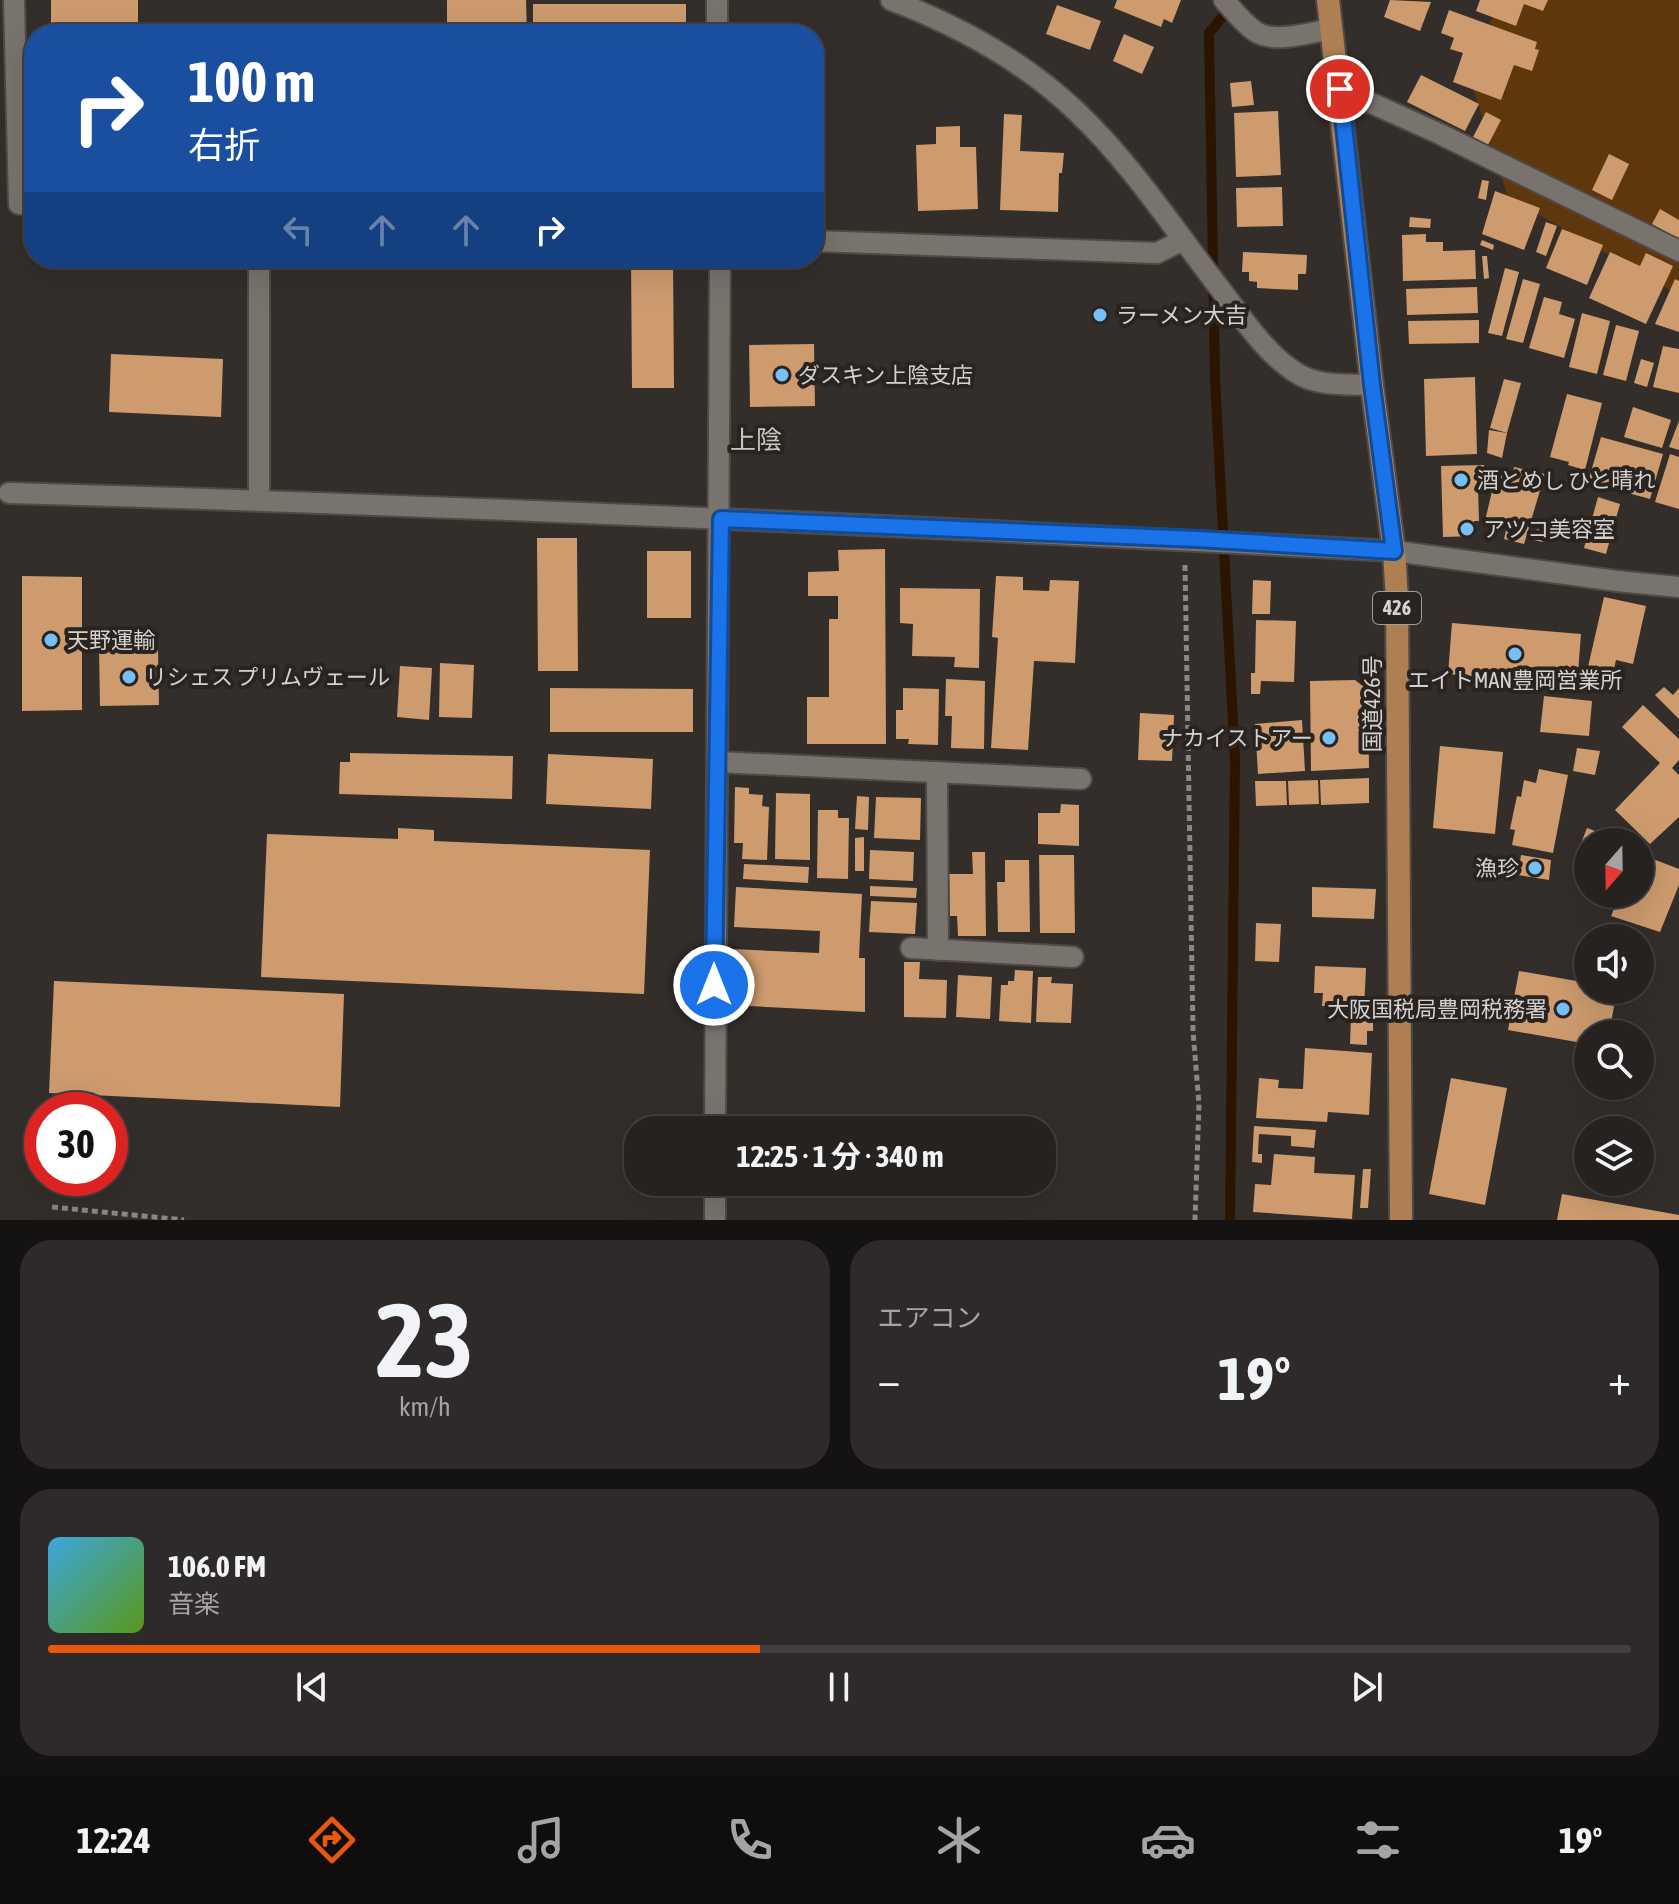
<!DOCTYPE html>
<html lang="ja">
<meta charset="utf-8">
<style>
:root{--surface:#262220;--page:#2e2a29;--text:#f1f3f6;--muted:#a4a4a5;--line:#423f3e;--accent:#ea580c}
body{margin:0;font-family:"Asap Condensed","Noto Sans JP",sans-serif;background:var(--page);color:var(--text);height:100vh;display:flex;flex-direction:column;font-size:30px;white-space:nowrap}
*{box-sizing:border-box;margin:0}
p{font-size:26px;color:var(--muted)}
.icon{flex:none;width:44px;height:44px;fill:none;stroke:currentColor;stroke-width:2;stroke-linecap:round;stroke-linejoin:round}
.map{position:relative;height:1220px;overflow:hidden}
.side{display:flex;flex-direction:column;gap:20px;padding:20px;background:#151312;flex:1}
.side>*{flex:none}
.top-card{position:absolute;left:24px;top:24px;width:800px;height:244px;border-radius:32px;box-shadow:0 8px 32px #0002,0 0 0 2px var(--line);background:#1a4fa0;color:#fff;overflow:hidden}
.needle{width:52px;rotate:200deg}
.fabs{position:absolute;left:1574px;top:828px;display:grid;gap:16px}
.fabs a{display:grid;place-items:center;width:80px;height:80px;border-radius:50%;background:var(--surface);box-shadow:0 8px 32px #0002,0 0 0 2px var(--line);font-size:40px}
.speed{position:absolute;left:24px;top:1092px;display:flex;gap:16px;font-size:40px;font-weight:700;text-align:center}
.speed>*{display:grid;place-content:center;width:104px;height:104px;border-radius:50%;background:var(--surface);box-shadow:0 8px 32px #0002,0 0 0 2px var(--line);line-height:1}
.speed .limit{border:12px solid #d22;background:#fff;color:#111}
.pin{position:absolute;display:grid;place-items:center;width:68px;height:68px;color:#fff;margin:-34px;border:4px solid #fff;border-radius:50%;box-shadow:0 2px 8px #0007}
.me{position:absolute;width:88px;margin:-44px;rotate:0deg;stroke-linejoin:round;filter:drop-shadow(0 0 6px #0008)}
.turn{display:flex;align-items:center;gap:28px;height:168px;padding:0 32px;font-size:36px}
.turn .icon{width:104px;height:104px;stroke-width:2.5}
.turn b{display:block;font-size:56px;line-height:68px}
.lanes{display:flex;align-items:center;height:76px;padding:0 32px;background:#0003;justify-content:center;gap:40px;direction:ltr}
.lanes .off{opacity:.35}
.big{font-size:60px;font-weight:700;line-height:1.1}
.side .tile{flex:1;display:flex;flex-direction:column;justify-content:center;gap:12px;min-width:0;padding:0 28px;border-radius:32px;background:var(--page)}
.side .dial{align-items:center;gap:0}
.dial b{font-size:104px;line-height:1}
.song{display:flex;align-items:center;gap:24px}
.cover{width:96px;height:96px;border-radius:12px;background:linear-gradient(135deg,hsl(200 70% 55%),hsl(90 70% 35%))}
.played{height:8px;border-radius:4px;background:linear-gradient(90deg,var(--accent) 45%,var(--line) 45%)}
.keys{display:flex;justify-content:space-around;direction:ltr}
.heat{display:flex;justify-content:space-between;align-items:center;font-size:44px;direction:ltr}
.side .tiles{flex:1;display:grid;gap:20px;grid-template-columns:1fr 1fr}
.tile:last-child{grid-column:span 2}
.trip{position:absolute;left:624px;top:1116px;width:432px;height:80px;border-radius:32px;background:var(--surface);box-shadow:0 8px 32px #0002,0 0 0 2px var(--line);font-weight:700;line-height:80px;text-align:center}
.menu{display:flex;height:128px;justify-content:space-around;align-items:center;background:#0f0e0d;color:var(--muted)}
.menu .icon{width:56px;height:56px}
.menu .current{color:var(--accent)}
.menu b{font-size:36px;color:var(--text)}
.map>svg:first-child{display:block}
.green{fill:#5e370d}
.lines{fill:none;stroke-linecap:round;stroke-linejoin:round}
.stream{stroke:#2b1400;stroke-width:10}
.building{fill:#cd9b6e}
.minor-casing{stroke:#4f4a47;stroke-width:24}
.tertiary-casing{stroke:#4f4a47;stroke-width:24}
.trunk-casing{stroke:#4f4a47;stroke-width:26}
.path{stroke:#8b8784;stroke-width:5;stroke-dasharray:6 4;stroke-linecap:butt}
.minor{stroke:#79736e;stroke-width:20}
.tertiary{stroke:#79736e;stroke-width:20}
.trunk{stroke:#ae7f52;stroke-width:22}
.route-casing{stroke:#114b97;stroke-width:20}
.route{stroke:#1a73e8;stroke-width:14}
.poi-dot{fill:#77bff7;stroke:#292420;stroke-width:3}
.labels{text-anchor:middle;stroke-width:8;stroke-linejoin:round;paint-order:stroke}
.shield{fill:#292420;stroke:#a19d9a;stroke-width:2}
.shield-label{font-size:20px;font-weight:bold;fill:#d4d1ce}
.poi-label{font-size:22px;fill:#d4d1ce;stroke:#292420;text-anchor:start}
.street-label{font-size:22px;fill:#d4d1ce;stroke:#292420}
.quarter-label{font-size:26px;fill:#ccc6c0;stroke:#292420}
</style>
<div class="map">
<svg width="1679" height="1220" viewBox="0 0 1679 1220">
<rect width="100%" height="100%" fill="#332e2a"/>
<!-- green -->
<path class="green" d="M1497,0H1679V295L1508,197L1473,88Z"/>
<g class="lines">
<!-- stream -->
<path class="stream" d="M1230,1220L1235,760L1215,379L1209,33L1232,5"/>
</g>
<!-- building -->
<g class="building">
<rect x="51" y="0" width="87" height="34"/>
<path d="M447,0H526L527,34H447Z"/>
<path d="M1117,0H1181L1172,23L1164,19L1161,27L1114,8Z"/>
<path d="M1390,0L1431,2L1420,31L1384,17Z"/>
<path d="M1480,0H1548L1543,11L1524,4L1516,26L1476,11Z"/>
<rect x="533" y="4" width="153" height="30"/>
<path d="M1057,5L1101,21L1090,50L1046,34Z"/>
<path d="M1449,10L1537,42L1535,49L1539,50L1532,71L1514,65L1501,100L1453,82L1463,53L1450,49L1454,38L1441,33Z"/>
<path d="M1124,34L1154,47L1142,74L1113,61Z"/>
<path d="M1421,75L1479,104L1465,131L1407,102Z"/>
<path d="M1251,81L1254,105L1232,107L1230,83Z"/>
<path d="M1278,111L1281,175L1236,177L1234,113Z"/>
<path d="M1486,112L1501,120L1488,145L1473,137Z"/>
<path d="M1004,114L1022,115L1020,151L1064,153L1062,173H1059L1058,212L1000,210Z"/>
<path d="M960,126V147H976L978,209L918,211L916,145L936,144V127Z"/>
<path d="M1609,154L1629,164L1612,200L1592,190Z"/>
<path d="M1482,180L1489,181L1486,200L1478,198Z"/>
<path d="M1282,187L1283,226L1237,227L1236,188Z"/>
<path d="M1495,191L1540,208L1524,250L1482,234Z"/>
<path d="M1660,209L1679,220V239L1652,224Z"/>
<path d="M1410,217L1431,219L1430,228L1409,227Z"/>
<path d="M1546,222L1557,226L1546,256L1536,252Z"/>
<path d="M1562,229L1603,245L1587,285L1546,268Z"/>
<path d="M1426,234V242H1443V251L1475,250L1476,279L1403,281L1402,235Z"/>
<path d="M1482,240L1494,245L1493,250L1480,245Z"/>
<path d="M1243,252L1307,255L1306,274H1298V290L1257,288V282L1249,281V272H1242Z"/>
<path d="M1610,252L1640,266L1646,253L1673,266L1646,324L1589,298Z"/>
<path d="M1482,256H1487L1489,278L1484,279Z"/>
<path d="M631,258H673L674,388H632Z"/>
<path d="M1505,268L1519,272L1502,336L1488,333Z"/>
<path d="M1523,279L1540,284L1523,343L1506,339Z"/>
<path d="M1675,279L1679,281V332L1655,324Z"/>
<path d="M1477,287L1478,313L1407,315L1406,289Z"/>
<path d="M1544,297L1562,302L1559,314L1575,319L1564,358L1529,348Z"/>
<path d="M1582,313L1610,321L1597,374L1569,367Z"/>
<path d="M1479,320V343L1409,344L1408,321Z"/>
<path d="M1616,325L1639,331L1626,381L1603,375Z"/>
<path d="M814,344L815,406L750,407L749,345Z"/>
<path d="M1663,346L1679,349V393L1653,387Z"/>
<path d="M111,354L223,359L221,417L109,412Z"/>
<path d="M1641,359L1654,363L1647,387L1634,383Z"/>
<path d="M1475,377L1477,454L1426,456L1424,379Z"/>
<path d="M1504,379L1521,383L1507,433L1490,428Z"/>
<path d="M1567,394L1602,403L1585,470L1568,465L1569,462L1550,457Z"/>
<path d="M1633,407L1671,420L1662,448L1624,437Z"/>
<path d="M1679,421V450L1669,447Z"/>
<path d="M1489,430L1507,433L1502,458L1487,453Z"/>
<path d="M1601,437L1663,454L1650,499L1588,482Z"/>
<path d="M1670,454L1679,457V509L1655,502Z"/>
<path d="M1484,465L1485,488H1478L1479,521H1474V536L1443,537L1441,466Z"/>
<path d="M1514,467L1545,474L1524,544L1504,539L1507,526L1485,521L1496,474L1512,477Z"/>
<path d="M1598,497L1620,504L1606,554L1584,548Z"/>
<path d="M1537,529L1546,532L1543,542L1534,540Z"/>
<path d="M537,538H577L578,671H538Z"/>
<path d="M885,549L886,744H807V697H829V619H838V596H808V572L839,571L838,550Z"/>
<rect x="647" y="551" width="44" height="67"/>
<path d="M22,576L82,577V710L22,711Z"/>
<path d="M996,576L1023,577V590L1049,591L1050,580L1079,581L1075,663L1034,661L1028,750L991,748L998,638L992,637Z"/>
<path d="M1253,580L1271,581L1270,614H1252Z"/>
<path d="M900,588L980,589L979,668L954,667L955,657L912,656L913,624L900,623Z"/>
<path d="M1604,597L1646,606L1633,664L1616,660L1610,686L1585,680Z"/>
<path d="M1256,620L1296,621L1294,682L1261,681L1260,694H1251V673H1255Z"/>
<path d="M1452,623L1581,634L1577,686L1448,674Z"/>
<path d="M99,649H158L159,705L100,706Z"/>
<path d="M440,663L474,665L472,718L439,717Z"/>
<path d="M400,666L432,668L429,720L397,717Z"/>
<path d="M946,679L985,681L984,749L951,748L952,716H945Z"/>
<path d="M1355,680L1368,690L1369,768L1311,771L1310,681Z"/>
<path d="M1664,687L1673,695L1679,688V719L1655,695Z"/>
<path d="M550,688L693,689V732H550Z"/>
<path d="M903,688L939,689L938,745L908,744L909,739H896V710H903Z"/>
<path d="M1544,696L1592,701L1589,736L1540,732Z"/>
<path d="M1643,705L1679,739V760L1672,768L1679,775V817L1650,844L1615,810L1660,763L1622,727Z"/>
<path d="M1140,713L1174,715L1172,761L1138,760Z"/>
<path d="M1302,720L1305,771L1258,774L1255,724Z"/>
<path d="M1440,746L1503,752L1495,834L1433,828Z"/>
<path d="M1577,748L1600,751L1595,775L1573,771Z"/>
<path d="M350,753L513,756L512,799L339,794L340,762H350Z"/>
<path d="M548,754L653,759L651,809L546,804Z"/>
<path d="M1539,769L1568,775L1553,853L1512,845L1515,830L1510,829L1517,796L1521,797L1524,780L1536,783Z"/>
<path d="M1369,778V803L1321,805L1320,780Z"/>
<path d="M1318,780L1319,804L1289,805L1288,781Z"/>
<path d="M1255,781H1286L1287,805L1256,806Z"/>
<path d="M735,787L749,788V794L763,795L762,806L769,807L767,860L742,859L743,843H734Z"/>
<path d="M776,793L810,794V860L775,859Z"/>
<path d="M857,796L869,797L868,830L855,829Z"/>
<path d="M876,797L921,798L920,840L874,838Z"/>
<path d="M1061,804L1079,805V846L1038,844V813H1060Z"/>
<path d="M818,810H838V818H849L848,879L817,878Z"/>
<path d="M398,828L434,830V841L650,850L644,994L261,977L267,834L398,839Z"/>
<path d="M1587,828L1617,839L1616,842H1588V861L1576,856Z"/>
<path d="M864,837V871H855V838Z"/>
<path d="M870,850L914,852L913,881L869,879Z"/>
<path d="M972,852H985L986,936H958L957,916H950L949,874H973Z"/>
<path d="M1640,854L1679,869V885L1660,932L1611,916L1620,894H1640Z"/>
<path d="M1039,855H1074L1075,933H1040Z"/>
<path d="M1521,855L1551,860L1549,880L1518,875Z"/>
<path d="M1005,860H1029L1030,932H998L997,882H1005Z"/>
<path d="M744,864L809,867L808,883L743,879Z"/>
<path d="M870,886L917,888L916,898L870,896Z"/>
<path d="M736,887L862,894L859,958H865V1012L729,1005L732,949L819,953L820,931L734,927Z"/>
<path d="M1312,887L1376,889L1374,919L1312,917Z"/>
<path d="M871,901L917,903L915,934L869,932Z"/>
<path d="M1256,923L1281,924L1279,962L1255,961Z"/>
<path d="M904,962H920L919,979L947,980L946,1018L904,1017Z"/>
<path d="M1315,966L1366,968L1364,1009L1322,1006L1323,993H1314Z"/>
<path d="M1015,970L1033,971L1031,1023L999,1021L1001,985H1008V981H1014Z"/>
<path d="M1519,971L1588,983V990H1617L1609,1034H1588V1044L1508,1030Z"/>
<path d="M958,975L992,977L990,1019L956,1017Z"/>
<path d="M1038,977H1052L1051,983L1073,984L1071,1023L1036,1022Z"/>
<path d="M54,981L344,994L340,1107L49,1093Z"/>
<path d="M1351,1016H1373V1031H1367V1045L1350,1044Z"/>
<path d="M1305,1048L1372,1053L1369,1115L1328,1112L1327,1122L1256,1118L1259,1078L1279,1080L1278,1088L1303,1089Z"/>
<path d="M1451,1078L1507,1088L1485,1205L1429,1194Z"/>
<path d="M1254,1126L1316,1130L1314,1148L1291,1146V1136L1259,1134L1258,1154H1262V1163L1252,1162Z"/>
<path d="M1274,1154L1315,1157L1314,1173L1355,1175L1352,1219L1253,1212L1255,1184L1271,1185Z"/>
<path d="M1363,1169H1371L1368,1208H1360Z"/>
<path d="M1562,1194L1679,1215V1220H1557Z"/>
</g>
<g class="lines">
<defs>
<g id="minor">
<path d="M14,0L19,204L34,205"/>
<path d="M717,0V34"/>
<path d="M1340,89L1440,134L1679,251"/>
<path d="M814,241L1157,253L1183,240"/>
<path d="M259,500V258"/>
<path d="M1394,551L1617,581L1679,587"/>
<path d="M718,762L1081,779"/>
<path d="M937,772L938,950"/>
<path d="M911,948L1073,957"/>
<path d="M715,1130C714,839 721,549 720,258"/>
<path d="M715,1182V1220"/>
</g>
<g id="tertiary">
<path d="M891,0C959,26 1024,61 1077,112C1131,163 1173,228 1218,286C1241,316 1264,352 1295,372C1317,387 1347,384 1372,385"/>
<path d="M1224,0C1234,11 1244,24 1256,32C1276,44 1311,32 1332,29"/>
<path d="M9,493C471,506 933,527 1394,551"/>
</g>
<path id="trunk" d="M1328,0L1372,385L1394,551L1397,600L1401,1220"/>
</defs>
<!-- minor casing -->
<use href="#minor" class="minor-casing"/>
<!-- tertiary casing -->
<use href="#tertiary" class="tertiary-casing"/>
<!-- trunk casing -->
<use href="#trunk" class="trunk-casing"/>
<!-- path -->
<g class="path">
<path d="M1185,565L1193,1031L1199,1104L1195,1220"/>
<path d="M52,1207L184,1220"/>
</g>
<!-- minor -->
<use href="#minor" class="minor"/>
<!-- tertiary -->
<use href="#tertiary" class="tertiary"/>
<!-- trunk -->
<use href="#trunk" class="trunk"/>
</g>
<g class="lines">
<defs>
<path id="route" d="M714,985L721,519L1197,539L1394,551L1372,385L1340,89"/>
</defs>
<!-- route casing -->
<use href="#route" class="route-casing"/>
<!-- route -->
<use href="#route" class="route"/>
</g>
<!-- markers -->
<g class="poi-dot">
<circle cx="1100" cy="315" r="8"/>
<circle cx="782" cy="375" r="8"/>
<circle cx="1461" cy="480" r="8"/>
<circle cx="1467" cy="529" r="8"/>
<circle cx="51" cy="640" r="8"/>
<circle cx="1515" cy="654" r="8"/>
<circle cx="129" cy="677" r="8"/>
<circle cx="1329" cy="738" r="8"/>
<circle cx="1535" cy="868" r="8"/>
<circle cx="1563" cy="1009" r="8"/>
</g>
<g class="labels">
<!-- shield labels -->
<rect class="shield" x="1373" y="592" width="48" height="32" rx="6"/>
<g class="shield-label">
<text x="1397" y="615">426</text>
</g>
<!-- poi labels -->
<g class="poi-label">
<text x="1116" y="323">ラーメン大吉</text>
<text x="798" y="383">ダスキン上陰支店</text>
<text x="1477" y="488">酒とめし ひと晴れ</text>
<text x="1483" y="537">アツコ美容室</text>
<text x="67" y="648">天野運輸</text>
<text x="145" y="685">リシェス プリムヴェール</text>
<text x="1515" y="688" text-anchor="middle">エイトMAN豊岡営業所</text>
<text x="1313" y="746" text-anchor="end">ナカイストアー</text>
<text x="1519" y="876" text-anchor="end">漁珍</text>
<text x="1547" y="1017" text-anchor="end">大阪国税局豊岡税務署</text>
</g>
<!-- street labels -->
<g class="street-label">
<text transform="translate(1372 704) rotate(-90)" y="8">国道426号</text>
</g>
<!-- quarter labels -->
<g class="quarter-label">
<text x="756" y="449">上陰</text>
</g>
</g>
</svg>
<div class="fabs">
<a><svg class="needle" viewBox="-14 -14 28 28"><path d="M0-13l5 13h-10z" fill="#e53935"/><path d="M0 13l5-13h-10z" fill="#a4a4a5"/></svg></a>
<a><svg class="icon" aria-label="sound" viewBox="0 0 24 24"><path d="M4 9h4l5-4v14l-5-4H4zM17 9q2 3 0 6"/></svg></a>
<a><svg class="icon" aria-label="search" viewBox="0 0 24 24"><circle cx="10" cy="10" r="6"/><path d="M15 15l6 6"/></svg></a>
<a><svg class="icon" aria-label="layers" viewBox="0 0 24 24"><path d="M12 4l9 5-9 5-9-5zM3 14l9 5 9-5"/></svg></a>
</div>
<div class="speed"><div class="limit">30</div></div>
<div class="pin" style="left:1340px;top:89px;background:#d93025"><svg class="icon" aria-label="arrive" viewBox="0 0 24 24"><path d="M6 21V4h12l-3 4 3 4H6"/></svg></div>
<svg class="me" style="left:714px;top:985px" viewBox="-20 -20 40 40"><circle r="17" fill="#1a73e8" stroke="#fff" stroke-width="3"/><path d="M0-11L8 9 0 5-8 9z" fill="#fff"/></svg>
<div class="trip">12:25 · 1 分 · 340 m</div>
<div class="top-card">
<div class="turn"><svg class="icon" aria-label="right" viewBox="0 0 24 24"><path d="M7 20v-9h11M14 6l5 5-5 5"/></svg><div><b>100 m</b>右折</div></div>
<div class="lanes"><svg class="icon off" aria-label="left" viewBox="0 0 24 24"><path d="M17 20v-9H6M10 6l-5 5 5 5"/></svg><svg class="icon off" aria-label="ahead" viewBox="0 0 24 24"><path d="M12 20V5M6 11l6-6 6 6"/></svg><svg class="icon off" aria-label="ahead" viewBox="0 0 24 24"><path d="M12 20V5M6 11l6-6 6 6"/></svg><svg class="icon" aria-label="right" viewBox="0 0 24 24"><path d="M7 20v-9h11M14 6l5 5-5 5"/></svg></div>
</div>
</div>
<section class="side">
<div class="tiles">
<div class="tile dial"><b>23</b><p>km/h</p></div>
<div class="tile"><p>エアコン</p>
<div class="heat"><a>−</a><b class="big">19°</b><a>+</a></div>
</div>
<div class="tile">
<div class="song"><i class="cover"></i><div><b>106.0 FM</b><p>音楽</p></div></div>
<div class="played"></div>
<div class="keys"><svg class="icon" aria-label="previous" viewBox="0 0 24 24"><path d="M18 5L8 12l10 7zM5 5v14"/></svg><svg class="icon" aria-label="pause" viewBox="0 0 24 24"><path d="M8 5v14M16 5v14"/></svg><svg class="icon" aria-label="next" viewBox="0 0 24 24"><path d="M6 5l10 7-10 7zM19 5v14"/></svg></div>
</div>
</div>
</section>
<nav class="menu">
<b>12:24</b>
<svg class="icon current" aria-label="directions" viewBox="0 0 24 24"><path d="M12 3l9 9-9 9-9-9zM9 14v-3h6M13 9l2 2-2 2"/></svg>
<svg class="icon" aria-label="music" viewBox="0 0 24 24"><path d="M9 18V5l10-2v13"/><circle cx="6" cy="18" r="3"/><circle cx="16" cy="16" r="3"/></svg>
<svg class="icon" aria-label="phone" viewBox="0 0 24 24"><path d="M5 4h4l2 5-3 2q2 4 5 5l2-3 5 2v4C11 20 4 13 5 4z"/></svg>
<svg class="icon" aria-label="climate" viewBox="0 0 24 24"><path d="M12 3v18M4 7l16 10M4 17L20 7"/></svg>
<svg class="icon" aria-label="car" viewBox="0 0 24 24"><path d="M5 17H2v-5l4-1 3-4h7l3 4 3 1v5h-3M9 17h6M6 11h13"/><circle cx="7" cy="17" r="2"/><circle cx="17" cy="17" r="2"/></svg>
<svg class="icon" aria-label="filters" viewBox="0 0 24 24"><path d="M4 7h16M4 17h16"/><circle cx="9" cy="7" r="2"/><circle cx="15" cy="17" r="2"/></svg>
<b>19°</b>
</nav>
